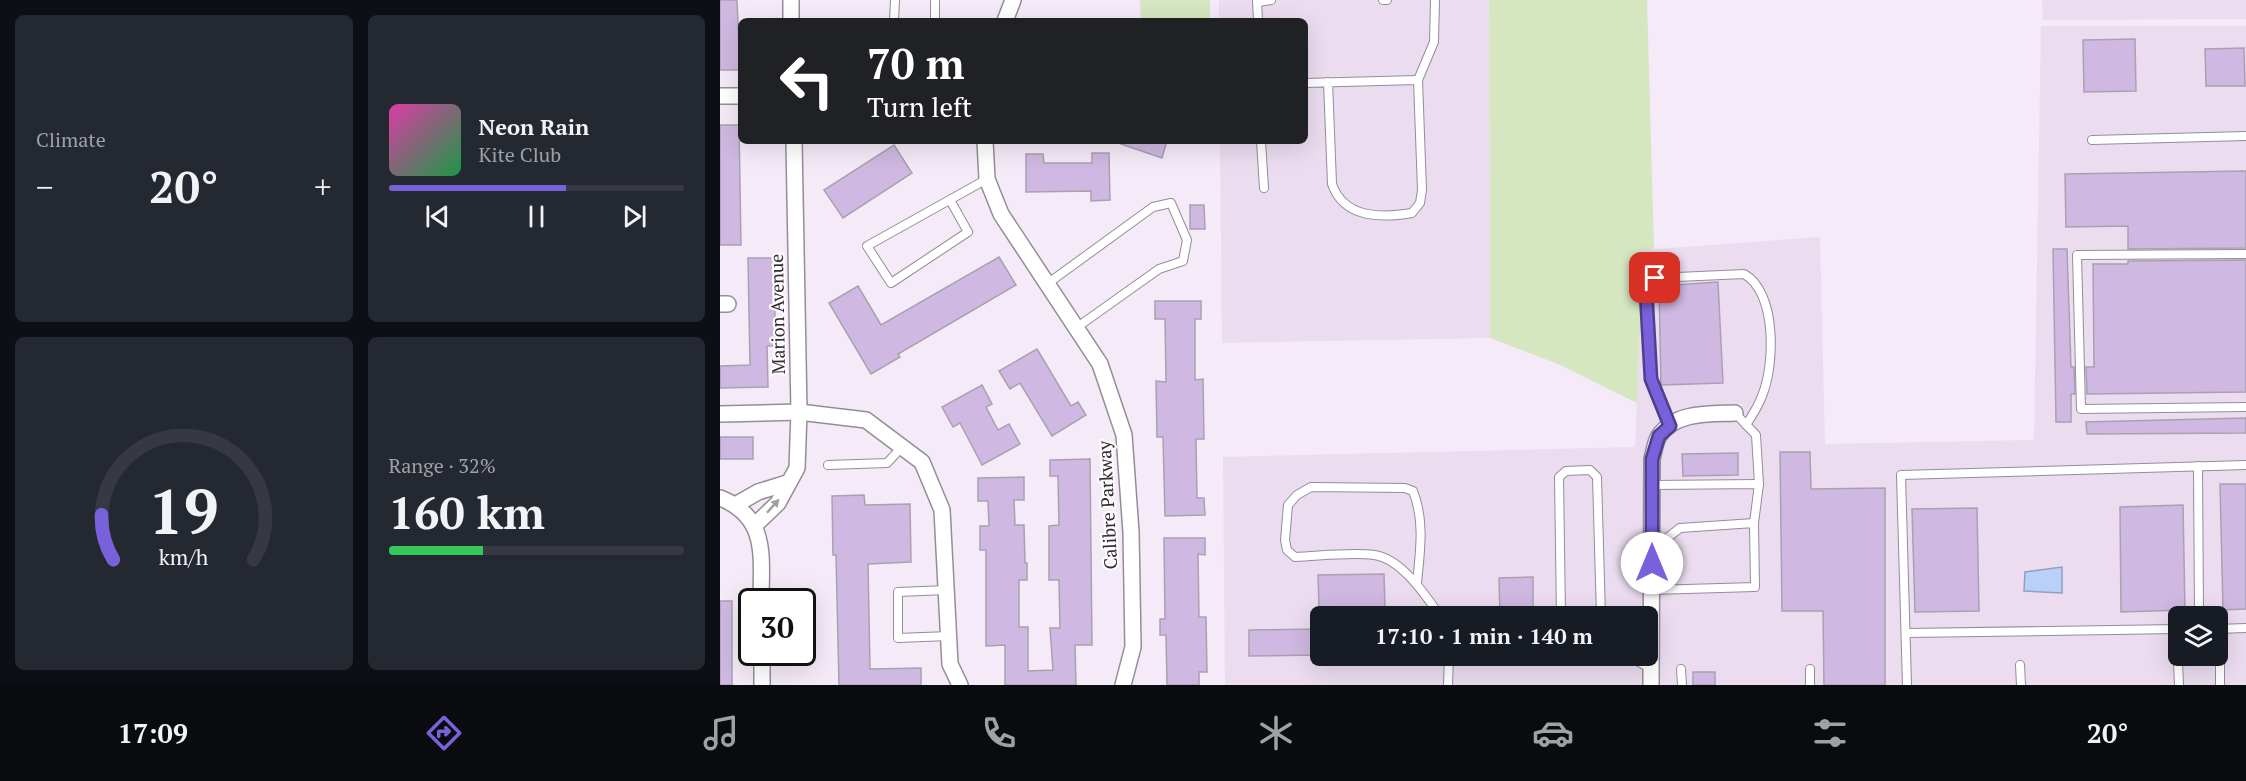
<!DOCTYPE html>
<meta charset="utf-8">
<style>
:root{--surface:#171b24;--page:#242831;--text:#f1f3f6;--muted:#9ea1a6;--line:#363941;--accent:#7961dc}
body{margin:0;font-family:"PT Serif",serif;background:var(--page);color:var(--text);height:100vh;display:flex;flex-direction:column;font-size:22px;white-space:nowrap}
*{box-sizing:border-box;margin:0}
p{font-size:20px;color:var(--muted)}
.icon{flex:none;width:33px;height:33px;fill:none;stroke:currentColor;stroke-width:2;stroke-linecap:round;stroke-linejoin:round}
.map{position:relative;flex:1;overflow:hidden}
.side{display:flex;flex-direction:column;gap:15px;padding:15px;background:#0d0f14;width:720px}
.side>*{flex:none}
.banner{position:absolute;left:18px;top:18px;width:570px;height:126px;border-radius:9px;box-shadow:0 6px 24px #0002;background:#202124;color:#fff;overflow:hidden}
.fabs{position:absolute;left:1448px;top:606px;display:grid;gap:12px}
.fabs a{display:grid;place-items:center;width:60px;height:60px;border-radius:9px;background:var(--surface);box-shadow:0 6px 24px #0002;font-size:30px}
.speed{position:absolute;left:18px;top:588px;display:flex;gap:12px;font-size:30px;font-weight:700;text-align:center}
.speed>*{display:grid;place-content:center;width:78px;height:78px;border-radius:50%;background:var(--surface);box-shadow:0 6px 24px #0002;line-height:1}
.speed .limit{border:3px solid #111;border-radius:9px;background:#fff;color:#111}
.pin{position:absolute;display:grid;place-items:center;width:51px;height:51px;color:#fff;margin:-26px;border-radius:12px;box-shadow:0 3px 9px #0006}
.me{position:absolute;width:66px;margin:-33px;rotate:0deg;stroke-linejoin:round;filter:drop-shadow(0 0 4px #0008)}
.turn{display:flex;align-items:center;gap:21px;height:126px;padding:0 30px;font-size:27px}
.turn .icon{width:78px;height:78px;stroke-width:2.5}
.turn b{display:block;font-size:42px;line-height:51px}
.big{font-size:45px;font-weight:600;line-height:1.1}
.side .card{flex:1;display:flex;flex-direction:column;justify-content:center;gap:9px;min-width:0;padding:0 21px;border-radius:9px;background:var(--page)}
.side .dial{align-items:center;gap:0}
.dial svg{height:156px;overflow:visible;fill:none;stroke:var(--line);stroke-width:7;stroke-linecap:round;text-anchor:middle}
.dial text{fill:var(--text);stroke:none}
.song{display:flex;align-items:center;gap:18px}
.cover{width:72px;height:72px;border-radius:9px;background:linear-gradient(135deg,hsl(320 70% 55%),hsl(140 70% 35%))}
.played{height:6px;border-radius:3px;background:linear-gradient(90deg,var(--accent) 60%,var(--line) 60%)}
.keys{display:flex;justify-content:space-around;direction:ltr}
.heat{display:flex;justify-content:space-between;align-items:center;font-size:33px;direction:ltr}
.charge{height:9px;border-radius:4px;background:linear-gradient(90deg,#34c759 32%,var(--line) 0)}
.side .tiles{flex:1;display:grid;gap:15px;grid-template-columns:repeat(2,1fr)}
.trip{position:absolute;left:590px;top:606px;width:348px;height:60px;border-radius:9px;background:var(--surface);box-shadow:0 6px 24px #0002;font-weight:600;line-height:60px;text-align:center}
.tabs{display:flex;height:96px;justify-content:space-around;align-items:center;background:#090b0e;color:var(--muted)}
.tabs .icon{width:42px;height:42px}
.tabs .current{color:var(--accent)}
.tabs b{font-size:27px;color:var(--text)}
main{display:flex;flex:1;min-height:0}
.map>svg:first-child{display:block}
.built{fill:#ebdcf0;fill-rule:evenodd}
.green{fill:#d5e6c1}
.water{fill:#b9d1fa;stroke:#8f9fbd;stroke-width:1.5}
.building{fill:#cfb8e1;stroke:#a9a1af;stroke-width:1.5}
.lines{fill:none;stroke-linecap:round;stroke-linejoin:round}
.lane-casing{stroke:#968c99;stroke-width:10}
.street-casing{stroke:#968c99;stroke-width:18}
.lane{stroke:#fff;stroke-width:8}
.street{stroke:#fff;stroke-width:15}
.oneway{fill:#a19fa1}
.route-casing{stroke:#4f3f8f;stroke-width:15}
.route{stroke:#7961dc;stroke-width:10}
.labels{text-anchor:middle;stroke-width:4.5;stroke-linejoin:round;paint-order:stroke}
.street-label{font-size:18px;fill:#2e2a2f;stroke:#fdfbfe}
</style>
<main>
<section class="side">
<div class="tiles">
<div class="card"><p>Climate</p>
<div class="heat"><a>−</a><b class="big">20°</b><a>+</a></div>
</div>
<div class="card">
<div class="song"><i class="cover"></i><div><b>Neon Rain</b><p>Kite Club</p></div></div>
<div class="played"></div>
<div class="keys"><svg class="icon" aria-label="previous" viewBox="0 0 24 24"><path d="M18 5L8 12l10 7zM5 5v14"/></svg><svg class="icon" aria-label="pause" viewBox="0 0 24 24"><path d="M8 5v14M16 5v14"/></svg><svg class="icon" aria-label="next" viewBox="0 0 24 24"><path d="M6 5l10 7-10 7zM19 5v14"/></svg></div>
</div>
<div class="card dial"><svg viewBox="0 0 100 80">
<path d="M14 69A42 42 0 1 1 86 69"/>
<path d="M14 69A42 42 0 0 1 8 46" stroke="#7961dc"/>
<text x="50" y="56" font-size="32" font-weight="700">19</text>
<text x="50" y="72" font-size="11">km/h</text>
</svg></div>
<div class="card"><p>Range · 32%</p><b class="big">160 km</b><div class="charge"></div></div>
</div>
</section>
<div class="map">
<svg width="1526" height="685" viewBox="0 0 1526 685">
<rect width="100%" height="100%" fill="#f5eaf8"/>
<!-- built -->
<g class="built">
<path d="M499,0H769L770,338L502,343L500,141H585V21H499Z"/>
<path d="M1322,0H1526V19L1323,20Z"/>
<path d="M1321,26H1526V685H938L939,460L945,441L958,429L978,422L1022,421V404L977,406L953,414L932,434L925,616H600V656H924V685H505L503,457L915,447L923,250L1100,237L1105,444L1314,440ZM1458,616H1497V656H1458Z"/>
</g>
<!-- green -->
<g class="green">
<path d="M420,0H490V21H421Z"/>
<path d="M769,0H927L934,249L923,250L917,403L838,364L770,338Z"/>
</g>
<!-- water -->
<path class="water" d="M1342,567V593L1304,591L1305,572Z"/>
<!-- building -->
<g class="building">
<path d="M0,0H17L20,70H0Z"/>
<path d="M1415,39L1416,91L1364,92L1363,40Z"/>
<path d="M1524,48L1525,86H1486L1485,49Z"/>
<path d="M0,125H19L21,245H0Z"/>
<path d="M398,141H447L442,158L398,143Z"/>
<path d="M174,145L192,173L123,218L104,190Z"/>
<path d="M372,153H389L390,200L371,201V191L306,192V154H323L324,163H372Z"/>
<path d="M1526,171V248L1408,249V226L1346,227L1345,174Z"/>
<path d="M470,205H484L485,229H470Z"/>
<path d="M1333,249H1347L1351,367H1354L1355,394H1351V422H1336Z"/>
<path d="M279,257L296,285L178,354L180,357L151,374L109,303L138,286L161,325Z"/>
<path d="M28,258H53L56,346H47L48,387L0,388V366L30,365Z"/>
<path d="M1526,260V392L1367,394L1366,367H1374L1373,264H1408V261Z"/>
<path d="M998,282L1003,383L941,385L939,286Z"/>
<path d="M435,301H481V319H475V380L483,379L484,439H476L477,498H484L485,515L445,516L443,437H437L436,381L446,382L445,319H435Z"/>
<path d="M317,349L351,406L358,402L366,415L332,436L300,383L290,389L279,371Z"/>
<path d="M262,385L272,404L266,407L278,430L289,424L300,444L262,465L240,423L233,427L222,407Z"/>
<path d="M1526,418V433L1367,434L1366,422Z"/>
<rect x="0" y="437" width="33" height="22"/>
<path d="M1060,452H1090L1091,489L1165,488V685H1104L1103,611H1062Z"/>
<path d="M1018,453V475L963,476L962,454Z"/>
<path d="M370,459L372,645H355L356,685H285V645L266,646V550H260V526H269L268,501H258V478L304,477V500H294L295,525H304L305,563H307V580H299V627H308V671L333,670L330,628H340L339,580H329V526L339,525L338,476H330V460Z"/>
<path d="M1500,484H1526V609L1503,610Z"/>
<path d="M144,495L145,505L190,504L191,562L148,564L150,669L201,668V685H119L116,555H113L112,496Z"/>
<path d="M1463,505L1465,610L1401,612L1400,507Z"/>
<path d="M1257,508L1259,611L1195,612L1192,509Z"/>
<path d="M444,538H485V555L478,554L479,617H486L487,672H479V685H447L446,635H440V619H445Z"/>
<path d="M664,574L665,607L599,608L598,575Z"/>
<path d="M813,577V616H780L779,578Z"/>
<rect x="0" y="601" width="12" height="84"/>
<path d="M600,629V655L529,656V630Z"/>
<rect x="973" y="672" width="22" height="13"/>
</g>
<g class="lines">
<defs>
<g id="lane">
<path d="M537,0L538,21"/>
<path d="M663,0H667"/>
<path d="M538,2L551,0"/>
<path d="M174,21L175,0"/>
<path d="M215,21V0"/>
<path d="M698,80L714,42L715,0"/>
<path d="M585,83L698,80L702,190L700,203L692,213C662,218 624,219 612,184L608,82"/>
<path d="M1372,140L1526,136"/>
<path d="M541,141L544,188"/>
<path d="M230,200L248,232L171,283L147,246L267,179"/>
<path d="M1526,254L1357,255L1361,409L1526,407"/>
<path d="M327,284L433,207L451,203L467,240L463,261L439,269L356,328"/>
<path d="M1015,413L1036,435L1039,484"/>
<path d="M950,426L931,379L925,291L928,282L935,278L1024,274C1057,292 1055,365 1042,396C1038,407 1032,416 1026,425"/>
<path d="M108,465L167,463L182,447"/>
<path d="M1478,466L1479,616"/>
<path d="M932,485L1039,484L1034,523"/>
<path d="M697,583C700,552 705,521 693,491L685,488L591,487L577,495L568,505L565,540L567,550L575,557C601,556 629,552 654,555C681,558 706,596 720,616"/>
<path d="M227,590L178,592V638L229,636"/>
<path d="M932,590L1035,587L1034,523L960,528L942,542L932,544"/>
<path d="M841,616L839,477L846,471L870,470L877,477L881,616"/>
<path d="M1497,629L1526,628"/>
<path d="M1187,633L1458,629"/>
<path d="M908,656L930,668"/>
<path d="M1458,662L1459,685"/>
<path d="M1500,662V685"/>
<path d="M1300,665L1301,685"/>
<path d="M961,669L962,685"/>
<path d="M1090,669V685"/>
<path d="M728,685L729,656"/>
<path d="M1187,685L1181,475L1526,465"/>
</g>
<g id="street">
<path d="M71,0V21"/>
<path d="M285,21L293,0"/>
<path d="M0,96H21"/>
<path d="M265,141L267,179L281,214L380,364L404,435L411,532L413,647L403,685"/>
<path d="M0,304H8"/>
<path d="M0,414L79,412L146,420L202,462L222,510L230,664L240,685"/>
<path d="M0,498C49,517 41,558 41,602"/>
<path d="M17,504L38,492L67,483"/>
<path d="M34,526L58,503L77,468L79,412L74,141"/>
<path d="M42,652V685"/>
<path d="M931,685L932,459C934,452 935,442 939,436C956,411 990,414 1015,413"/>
</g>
</defs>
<!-- lane casing -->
<use href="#lane" class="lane-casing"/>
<!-- street casing -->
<use href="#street" class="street-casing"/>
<!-- lane -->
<use href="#lane" class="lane"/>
<!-- street -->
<use href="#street" class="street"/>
</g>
<!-- one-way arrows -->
<defs><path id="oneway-solid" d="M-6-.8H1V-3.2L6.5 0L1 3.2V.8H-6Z" transform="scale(1.5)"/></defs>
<use class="oneway" href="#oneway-solid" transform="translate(53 506) rotate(-48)"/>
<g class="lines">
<defs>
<path id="route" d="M932,563V459L939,436L950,426L931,379L926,291L928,282L935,278"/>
</defs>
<!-- route casing -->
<use href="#route" class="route-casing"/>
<!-- route -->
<use href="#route" class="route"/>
</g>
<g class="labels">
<!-- street labels -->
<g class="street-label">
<text transform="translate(58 314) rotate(-91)" y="6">Marion Avenue</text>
<text transform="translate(388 505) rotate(-93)" y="6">Calibre Parkway</text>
</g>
</g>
</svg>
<div class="fabs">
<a><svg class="icon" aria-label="layers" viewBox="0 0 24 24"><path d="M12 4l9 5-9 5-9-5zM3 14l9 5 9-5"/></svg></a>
</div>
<div class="speed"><div class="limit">30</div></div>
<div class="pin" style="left:935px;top:278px;background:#d93025"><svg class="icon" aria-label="arrive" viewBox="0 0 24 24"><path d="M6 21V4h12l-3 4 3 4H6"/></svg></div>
<svg class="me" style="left:932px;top:563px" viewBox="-20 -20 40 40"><circle r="19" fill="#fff"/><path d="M0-13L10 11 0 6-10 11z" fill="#7961dc"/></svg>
<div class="trip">17:10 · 1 min · 140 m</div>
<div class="banner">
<div class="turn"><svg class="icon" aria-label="left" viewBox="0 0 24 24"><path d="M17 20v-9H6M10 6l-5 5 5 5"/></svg><div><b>70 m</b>Turn left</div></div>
</div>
</div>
</main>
<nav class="tabs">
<b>17:09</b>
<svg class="icon current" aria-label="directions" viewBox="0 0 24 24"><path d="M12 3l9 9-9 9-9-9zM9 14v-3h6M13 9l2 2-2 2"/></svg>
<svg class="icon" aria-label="music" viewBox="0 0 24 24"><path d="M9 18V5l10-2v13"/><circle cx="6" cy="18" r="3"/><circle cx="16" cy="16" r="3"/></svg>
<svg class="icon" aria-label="phone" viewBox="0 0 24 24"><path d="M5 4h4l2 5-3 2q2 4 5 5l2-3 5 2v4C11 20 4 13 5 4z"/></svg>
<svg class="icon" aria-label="climate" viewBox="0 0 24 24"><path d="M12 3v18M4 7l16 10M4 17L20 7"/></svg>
<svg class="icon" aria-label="car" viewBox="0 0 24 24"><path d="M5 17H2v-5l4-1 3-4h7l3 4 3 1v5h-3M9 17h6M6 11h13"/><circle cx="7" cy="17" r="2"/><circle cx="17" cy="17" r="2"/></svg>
<svg class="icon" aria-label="filters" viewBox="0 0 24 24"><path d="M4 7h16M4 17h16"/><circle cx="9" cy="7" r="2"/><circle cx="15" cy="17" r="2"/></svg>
<b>20°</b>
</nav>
